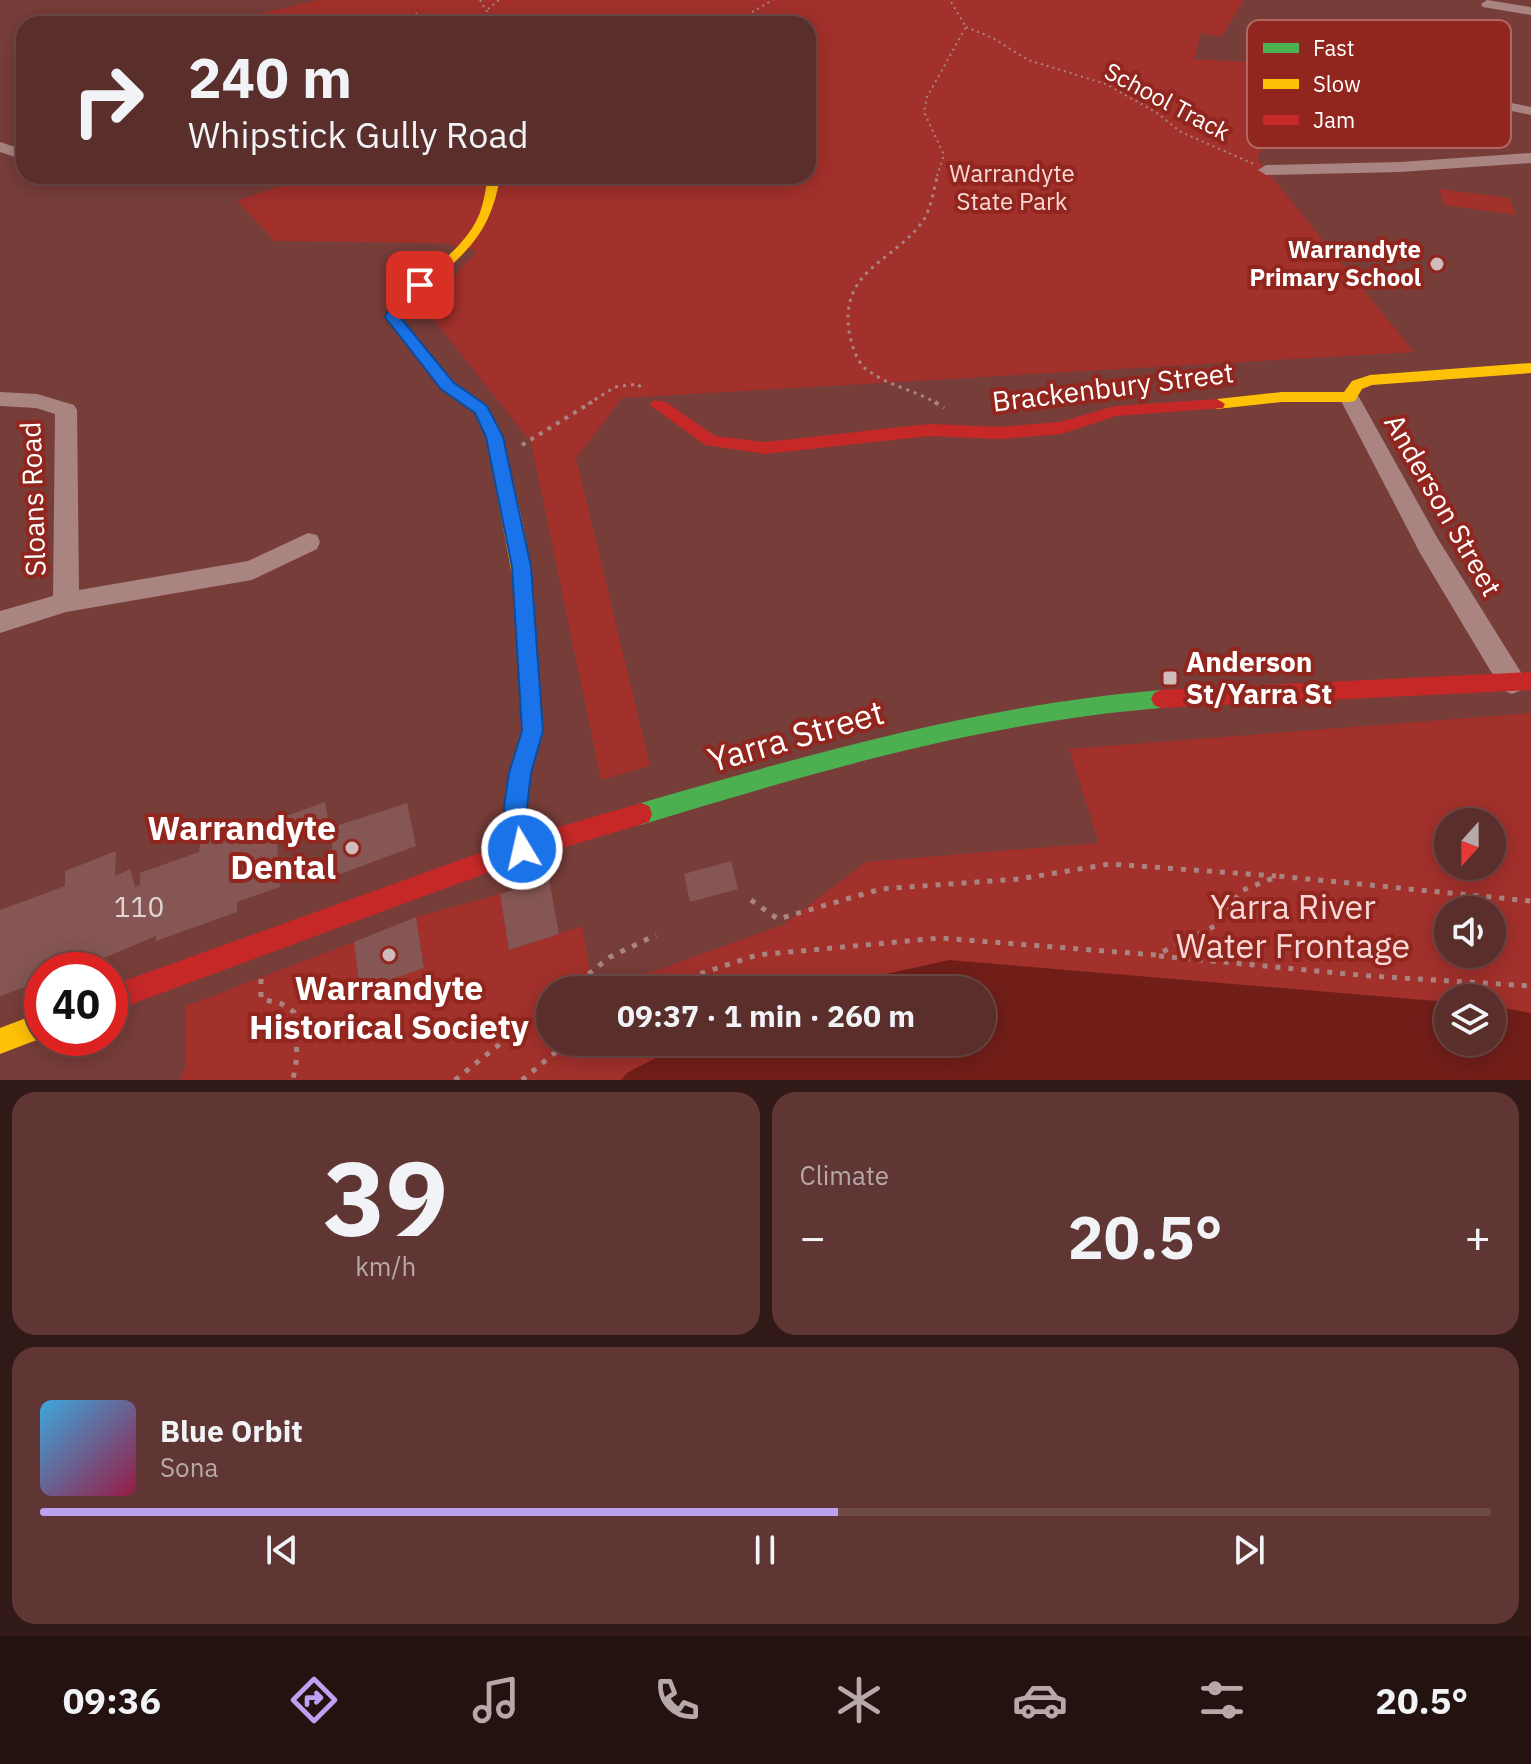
<!DOCTYPE html>
<meta charset="utf-8">
<style>
:root{--surface:#592e2b;--page:#5f3633;--text:#f1f3f6;--muted:#b7a8a9;--line:#6e4a47;--accent:#bca0f2}
body{margin:0;font-family:"IBM Plex Sans",sans-serif;background:var(--page);color:var(--text);height:100vh;display:flex;flex-direction:column;font-size:30px;white-space:nowrap}
*{box-sizing:border-box;margin:0}
p{font-size:26px;color:var(--muted)}
.icon{flex:none;width:44px;height:44px;fill:none;stroke:currentColor;stroke-width:2;stroke-linecap:round;stroke-linejoin:round}
.map{position:relative;height:1080px;overflow:hidden}
.drawer{display:flex;flex-direction:column;gap:12px;padding:12px;background:#311918;flex:1}
.drawer>*{flex:none}
.guide{position:absolute;left:16px;top:16px;width:800px;height:168px;border-radius:24px;box-shadow:0 4px 20px #0003,0 0 0 2px var(--line);background:#592e2b;color:var(--text);overflow:hidden}
.needle{width:52px;rotate:201deg}
.controls{position:absolute;left:1434px;top:808px;display:grid;gap:16px}
.controls a{display:grid;place-items:center;width:72px;height:72px;border-radius:50%;background:var(--surface);box-shadow:0 4px 20px #0003,0 0 0 2px var(--line);font-size:40px}
.speed{position:absolute;left:24px;top:952px;display:flex;gap:16px;font-size:40px;font-weight:700;text-align:center}
.speed>*{display:grid;place-content:center;width:104px;height:104px;border-radius:50%;background:var(--surface);box-shadow:0 4px 20px #0003,0 0 0 2px var(--line);line-height:1}
.speed .limit{border:12px solid #d22;background:#fff;color:#111}
.pin{position:absolute;display:grid;place-items:center;width:68px;height:68px;color:#fff;margin:-34px;border-radius:16px;box-shadow:0 4px 12px #0006}
.me{position:absolute;width:88px;margin:-44px;rotate:351deg;stroke-linejoin:round;filter:drop-shadow(0 0 6px #0008)}
.turn{display:flex;align-items:center;gap:28px;height:168px;padding:0 40px;font-size:36px}
.turn .icon{width:104px;height:104px;stroke-width:2.5}
.turn b{display:block;font-size:56px;line-height:68px}
.big{font-size:60px;font-weight:800;line-height:1.1}
.drawer .widget{flex:1;display:flex;flex-direction:column;justify-content:center;gap:12px;min-width:0;padding:0 28px;border-radius:24px;background:var(--page)}
.drawer .dial{align-items:center;gap:0}
.dial b{font-size:104px;line-height:1}
.song{display:flex;align-items:center;gap:24px}
.cover{width:96px;height:96px;border-radius:12px;background:linear-gradient(135deg,hsl(200 70% 55%),hsl(340 70% 35%))}
.played{height:8px;border-radius:4px;background:linear-gradient(90deg,var(--accent) 55%,var(--line) 55%)}
.keys{display:flex;justify-content:space-around;direction:ltr}
.heat{display:flex;justify-content:space-between;align-items:center;font-size:44px;direction:ltr}
.drawer .tiles{flex:1;display:grid;gap:12px;grid-template-columns:1fr 1fr}
.widget:last-child{grid-column:span 2}
.trip{position:absolute;left:536px;top:976px;width:460px;height:80px;border-radius:40px;background:var(--surface);box-shadow:0 4px 20px #0003,0 0 0 2px var(--line);font-weight:800;line-height:80px;text-align:center}
.menu{display:flex;height:128px;justify-content:space-around;align-items:center;background:#241211;color:var(--muted)}
.menu .icon{width:56px;height:56px}
.menu .current{color:var(--accent)}
.menu b{font-size:36px;color:var(--text)}
.map>svg:first-child{display:block}
.green{fill:#a2302b;fill-rule:evenodd}
.water{fill:#711e19}
.building{fill:#855653}
.lines{fill:none;stroke-linecap:round;stroke-linejoin:round}
.path-far3{stroke:#aa8481;stroke-width:2;stroke-dasharray:2 4;stroke-linecap:butt}
.path-far2{stroke:#aa8481;stroke-width:3;stroke-dasharray:3 5;stroke-linecap:butt}
.path-far1{stroke:#aa8481;stroke-width:4;stroke-dasharray:4 6;stroke-linecap:butt}
.path{stroke:#aa8481;stroke-width:5;stroke-dasharray:5 8;stroke-linecap:butt}
.street{fill:#aa8481;fill-rule:evenodd}
.fast{fill:#4caf50;fill-rule:evenodd}
.slow{fill:#ffc107;fill-rule:evenodd}
.jam{fill:#c62828;fill-rule:evenodd}
.route{fill:#1a73e8;stroke:#114b97;stroke-width:2}
.poi-dot{fill:#cfbbba;stroke:#91261f;stroke-width:3}
.labels{text-anchor:middle;stroke-width:8;stroke-linejoin:round;paint-order:stroke}
.far-street-label{font-size:24px;fill:#fff;stroke:#91261f}
.far-park-label{font-size:24px;fill:#fad7d6;stroke:#91261f}
.far-poi-label{font-size:24px;font-weight:bold;fill:#fff;stroke:#91261f;text-anchor:end}
.street-label{font-size:28px;fill:#fff;stroke:#91261f}
.poi-label{font-size:28px;font-weight:bold;fill:#fff;stroke:#91261f;text-anchor:start}
.near-number-label{font-size:28px;fill:#e0d5d4}
.near-street-label{font-size:34px;fill:#fff;stroke:#91261f}
.near-poi-label{font-size:34px;font-weight:bold;fill:#fff;stroke:#91261f;text-anchor:end}
.near-park-label{font-size:34px;fill:#fad7d6;stroke:#91261f}
.key{fill:#91261f;stroke:#b26762;stroke-width:2}
.key-label{font-size:22px;fill:#fff}
</style>
<div class="map">
<svg width="1531" height="1080" viewBox="0 0 1531 1080">
<rect width="100%" height="100%" fill="#773d39"/>
<!-- green -->
<g class="green">
<path d="M318,0H1244L1221,37L1201,33L1194,59L1300,65L1257,159L1414,352L622,398L576,458L650,766L601,780L531,442L423,306L478,251L445,243L275,241L237,201L308,176H808V24H215Z"/>
<path d="M1439,189L1509,198L1516,215L1444,205Z"/>
<path d="M1531,713V1015L1492,1022V998H1448V1026L982,990H602L783,925L866,862L1099,843L1069,749ZM1448,822H1492V866H1448ZM1448,910H1492V954H1448Z"/>
<path d="M500,894L509,950L582,926L593,990H550V1042H734L671,1080H180L185,1067L186,1006L354,942L424,967L416,917Z"/>
</g>
<!-- water -->
<path class="water" d="M949,960L1448,1002V1042H1492V1006L1531,1013V1080H621L627,1073L686,1042H982V990H815Z"/>
<!-- building -->
<g class="building">
<path d="M325,802L330,828L407,803L416,846L335,876L331,834L314,841L313,830L277,843L280,887L237,902V912L156,941V936L76,970H42V981L0,996V910L65,886V871L116,851L115,876L130,869L135,887L140,885V873L199,852L201,837L220,825V834L245,826L246,831Z"/>
<path d="M731,861L738,889L690,902L684,874Z"/>
<path d="M549,879L559,934L509,950L500,894Z"/>
<path d="M416,917L424,968L360,990L354,942Z"/>
</g>
<g class="lines">
<!-- path-far3 -->
<g class="path-far3">
<path d="M480,0L494,24"/>
<path d="M488,9L499,0"/>
<path d="M416,13L422,24"/>
<path d="M731,24L773,0"/>
<path d="M966,27L993,38L1028,60L1106,84L1157,113L1181,132L1254,164"/>
<path d="M937,176L944,155L924,112L927,97L966,27L950,0"/>
</g>
<!-- path-far2 -->
<g class="path-far2">
<path d="M588,404L615,387L638,384L642,389"/>
<path d="M938,404C915,390 888,386 866,369C856,361 851,343 849,331C840,269 894,262 923,221C931,209 934,188 938,174"/>
</g>
<!-- path-far1 -->
<g class="path-far1">
<path d="M935,402L944,408"/>
<path d="M522,445L592,402"/>
</g>
<!-- path -->
<g class="path">
<path d="M751,900L778,919L881,889L1019,879L1110,864L1276,876"/>
<path d="M1159,956L1370,976L1531,986"/>
<path d="M261,979V999L282,1004L294,1012L297,1056L293,1080"/>
<path d="M568,990L610,957L656,935"/>
<path d="M651,990L757,955L940,938L1156,955L1217,925L1241,891L1278,876L1531,901"/>
<path d="M455,1080L550,1004"/>
<path d="M522,1080L568,1042"/>
</g>
<!-- street -->
<g class="street">
<path d="M1487,0L1531,7V15L1483,7L1481,4Z"/>
<path d="M1326,64L1531,107V115L1321,71L1319,68Z"/>
<path d="M0,142L24,150V160L0,152Z"/>
<path d="M1531,153V163L1400,172L1266,175L1258,170L1266,165L1400,162Z"/>
<path d="M1349,390L1359,397L1438,539L1522,674L1526,682L1522,690L1512,694L1502,690L1420,553L1339,397Z"/>
<path d="M0,392L37,394L74,405L77,410L79,590L248,561L308,533L317,535L320,542L317,549L252,580L66,612L0,633V611L53,596L55,414L36,408L0,406Z"/>
</g>
<!-- fast -->
<path class="fast" d="M1161,690L1168,693L1171,699L1168,705L1161,708C979,723 815,772 641,825L633,822L630,814L633,806L641,803C814,753 981,705 1161,690Z"/>
<!-- slow -->
<g class="slow">
<path d="M488,176H500C488,255 443,261 401,317C417,338 433,361 451,380C461,391 476,395 486,406C502,422 539,577 530,596H516L486,437L475,413L442,390L386,317C411,282 454,259 474,225C483,210 485,193 488,176Z"/>
<path d="M1531,363V373L1372,385L1362,389L1355,401L1349,402H1282L1217,409L1209,404L1217,399L1282,392H1344L1352,381L1370,375Z"/>
<path d="M42,1012V1038L0,1054V1028Z"/>
</g>
<!-- jam -->
<g class="jam">
<path d="M1217,399L1225,404L1223,408L1116,416L1061,434L999,439L929,436L765,454L705,445L650,405L652,401H664L715,436L765,442L929,424L999,427L1060,422L1115,406Z"/>
<path d="M523,583L530,586L532,591L543,731L531,773L527,807L531,835L641,803L649,806L652,814L649,822L522,860L110,1012V986L510,842L505,807L509,773L521,731L514,591L516,586Z"/>
<path d="M1531,672V690L1161,708L1154,705L1151,699L1154,693L1161,690Z"/>
</g>
</g>
<!-- route -->
<path class="route" d="M415,282L427,285L408,301L400,317L453,382L487,406L503,437L531,567L543,731L531,773L527,807L534,849L530,857L522,861L514,857L504,807L509,773L522,731L512,567L486,437L475,413L441,389L385,317L397,295Z"/>
<!-- markers -->
<g class="poi-dot">
<circle cx="1437" cy="264" r="8"/>
<rect x="1162" y="670" width="16" height="16" rx="4"/>
<circle cx="352" cy="848" r="8"/>
<circle cx="389" cy="955" r="8"/>
</g>
<g class="labels">
<!-- far-street labels -->
<g class="far-street-label">
<text transform="translate(1167 102) rotate(28)" y="8">School Track</text>
</g>
<!-- far-park labels -->
<g class="far-park-label">
<text x="1012" y="182">Warrandyte<tspan x="1012" dy="28">State Park</tspan></text>
</g>
<!-- far-poi labels -->
<g class="far-poi-label">
<text x="1421" y="258">Warrandyte<tspan x="1421" dy="28">Primary School</tspan></text>
</g>
<!-- street labels -->
<g class="street-label">
<text transform="translate(1113 387) rotate(-7)" y="10">Brackenbury Street</text>
<text transform="translate(33 499) rotate(-92)" y="10">Sloans Road</text>
<text transform="translate(1443 505) rotate(60)" y="10">Anderson Street</text>
</g>
<!-- poi labels -->
<g class="poi-label">
<text x="1186" y="672">Anderson<tspan x="1186" dy="32">St/Yarra St</tspan></text>
</g>
<!-- near-number labels -->
<g class="near-number-label">
<text x="139" y="917">110</text>
</g>
<!-- near-street labels -->
<g class="near-street-label">
<text transform="translate(796 736) rotate(-16)" y="12">Yarra Street</text>
</g>
<!-- near-poi labels -->
<g class="near-poi-label">
<text x="336" y="840">Warrandyte<tspan x="336" dy="39">Dental</tspan></text>
<text x="389" y="1000" text-anchor="middle">Warrandyte<tspan x="389" dy="39">Historical Society</tspan></text>
</g>
<!-- near-park labels -->
<g class="near-park-label">
<text x="1293" y="919">Yarra River<tspan x="1293" dy="39">Water Frontage</tspan></text>
</g>
</g>
<!-- legend -->
<rect x="1247" y="20" width="264" height="128" rx="12" class="key"/>
<rect x="1263" y="43" width="36" height="10" fill="#4caf50"/>
<rect x="1263" y="79" width="36" height="10" fill="#ffc107"/>
<rect x="1263" y="115" width="36" height="10" fill="#c62828"/>
<g class="key-label">
<text x="1313" y="56">Fast</text>
<text x="1313" y="92">Slow</text>
<text x="1313" y="128">Jam</text>
</g>
</svg>
<div class="controls">
<a><svg class="needle" viewBox="-14 -14 28 28"><path d="M0-13l5 13h-10z" fill="#e53935"/><path d="M0 13l5-13h-10z" fill="#b7a8a9"/></svg></a>
<a><svg class="icon" aria-label="sound" viewBox="0 0 24 24"><path d="M4 9h4l5-4v14l-5-4H4zM17 9q2 3 0 6"/></svg></a>
<a><svg class="icon" aria-label="layers" viewBox="0 0 24 24"><path d="M12 4l9 5-9 5-9-5zM3 14l9 5 9-5"/></svg></a>
</div>
<div class="speed"><div class="limit">40</div></div>
<div class="pin" style="left:420px;top:285px;background:#d93025"><svg class="icon" aria-label="arrive" viewBox="0 0 24 24"><path d="M6 21V4h12l-3 4 3 4H6"/></svg></div>
<svg class="me" style="left:522px;top:849px" viewBox="-20 -20 40 40"><circle r="17" fill="#1a73e8" stroke="#fff" stroke-width="3"/><path d="M0-11L8 9 0 5-8 9z" fill="#fff"/></svg>
<div class="trip">09:37 · 1 min · 260 m</div>
<div class="guide">
<div class="turn"><svg class="icon" aria-label="right" viewBox="0 0 24 24"><path d="M7 20v-9h11M14 6l5 5-5 5"/></svg><div><b>240 m</b>Whipstick Gully Road</div></div>
</div>
</div>
<section class="drawer">
<div class="tiles">
<div class="widget dial"><b>39</b><p>km/h</p></div>
<div class="widget"><p>Climate</p>
<div class="heat"><a>−</a><b class="big">20.5°</b><a>+</a></div>
</div>
<div class="widget">
<div class="song"><i class="cover"></i><div><b>Blue Orbit</b><p>Sona</p></div></div>
<div class="played"></div>
<div class="keys"><svg class="icon" aria-label="previous" viewBox="0 0 24 24"><path d="M18 5L8 12l10 7zM5 5v14"/></svg><svg class="icon" aria-label="pause" viewBox="0 0 24 24"><path d="M8 5v14M16 5v14"/></svg><svg class="icon" aria-label="next" viewBox="0 0 24 24"><path d="M6 5l10 7-10 7zM19 5v14"/></svg></div>
</div>
</div>
</section>
<nav class="menu">
<b>09:36</b>
<svg class="icon current" aria-label="directions" viewBox="0 0 24 24"><path d="M12 3l9 9-9 9-9-9zM9 14v-3h6M13 9l2 2-2 2"/></svg>
<svg class="icon" aria-label="music" viewBox="0 0 24 24"><path d="M9 18V5l10-2v13"/><circle cx="6" cy="18" r="3"/><circle cx="16" cy="16" r="3"/></svg>
<svg class="icon" aria-label="phone" viewBox="0 0 24 24"><path d="M5 4h4l2 5-3 2q2 4 5 5l2-3 5 2v4C11 20 4 13 5 4z"/></svg>
<svg class="icon" aria-label="climate" viewBox="0 0 24 24"><path d="M12 3v18M4 7l16 10M4 17L20 7"/></svg>
<svg class="icon" aria-label="car" viewBox="0 0 24 24"><path d="M5 17H2v-5l4-1 3-4h7l3 4 3 1v5h-3M9 17h6M6 11h13"/><circle cx="7" cy="17" r="2"/><circle cx="17" cy="17" r="2"/></svg>
<svg class="icon" aria-label="filters" viewBox="0 0 24 24"><path d="M4 7h16M4 17h16"/><circle cx="9" cy="7" r="2"/><circle cx="15" cy="17" r="2"/></svg>
<b>20.5°</b>
</nav>
